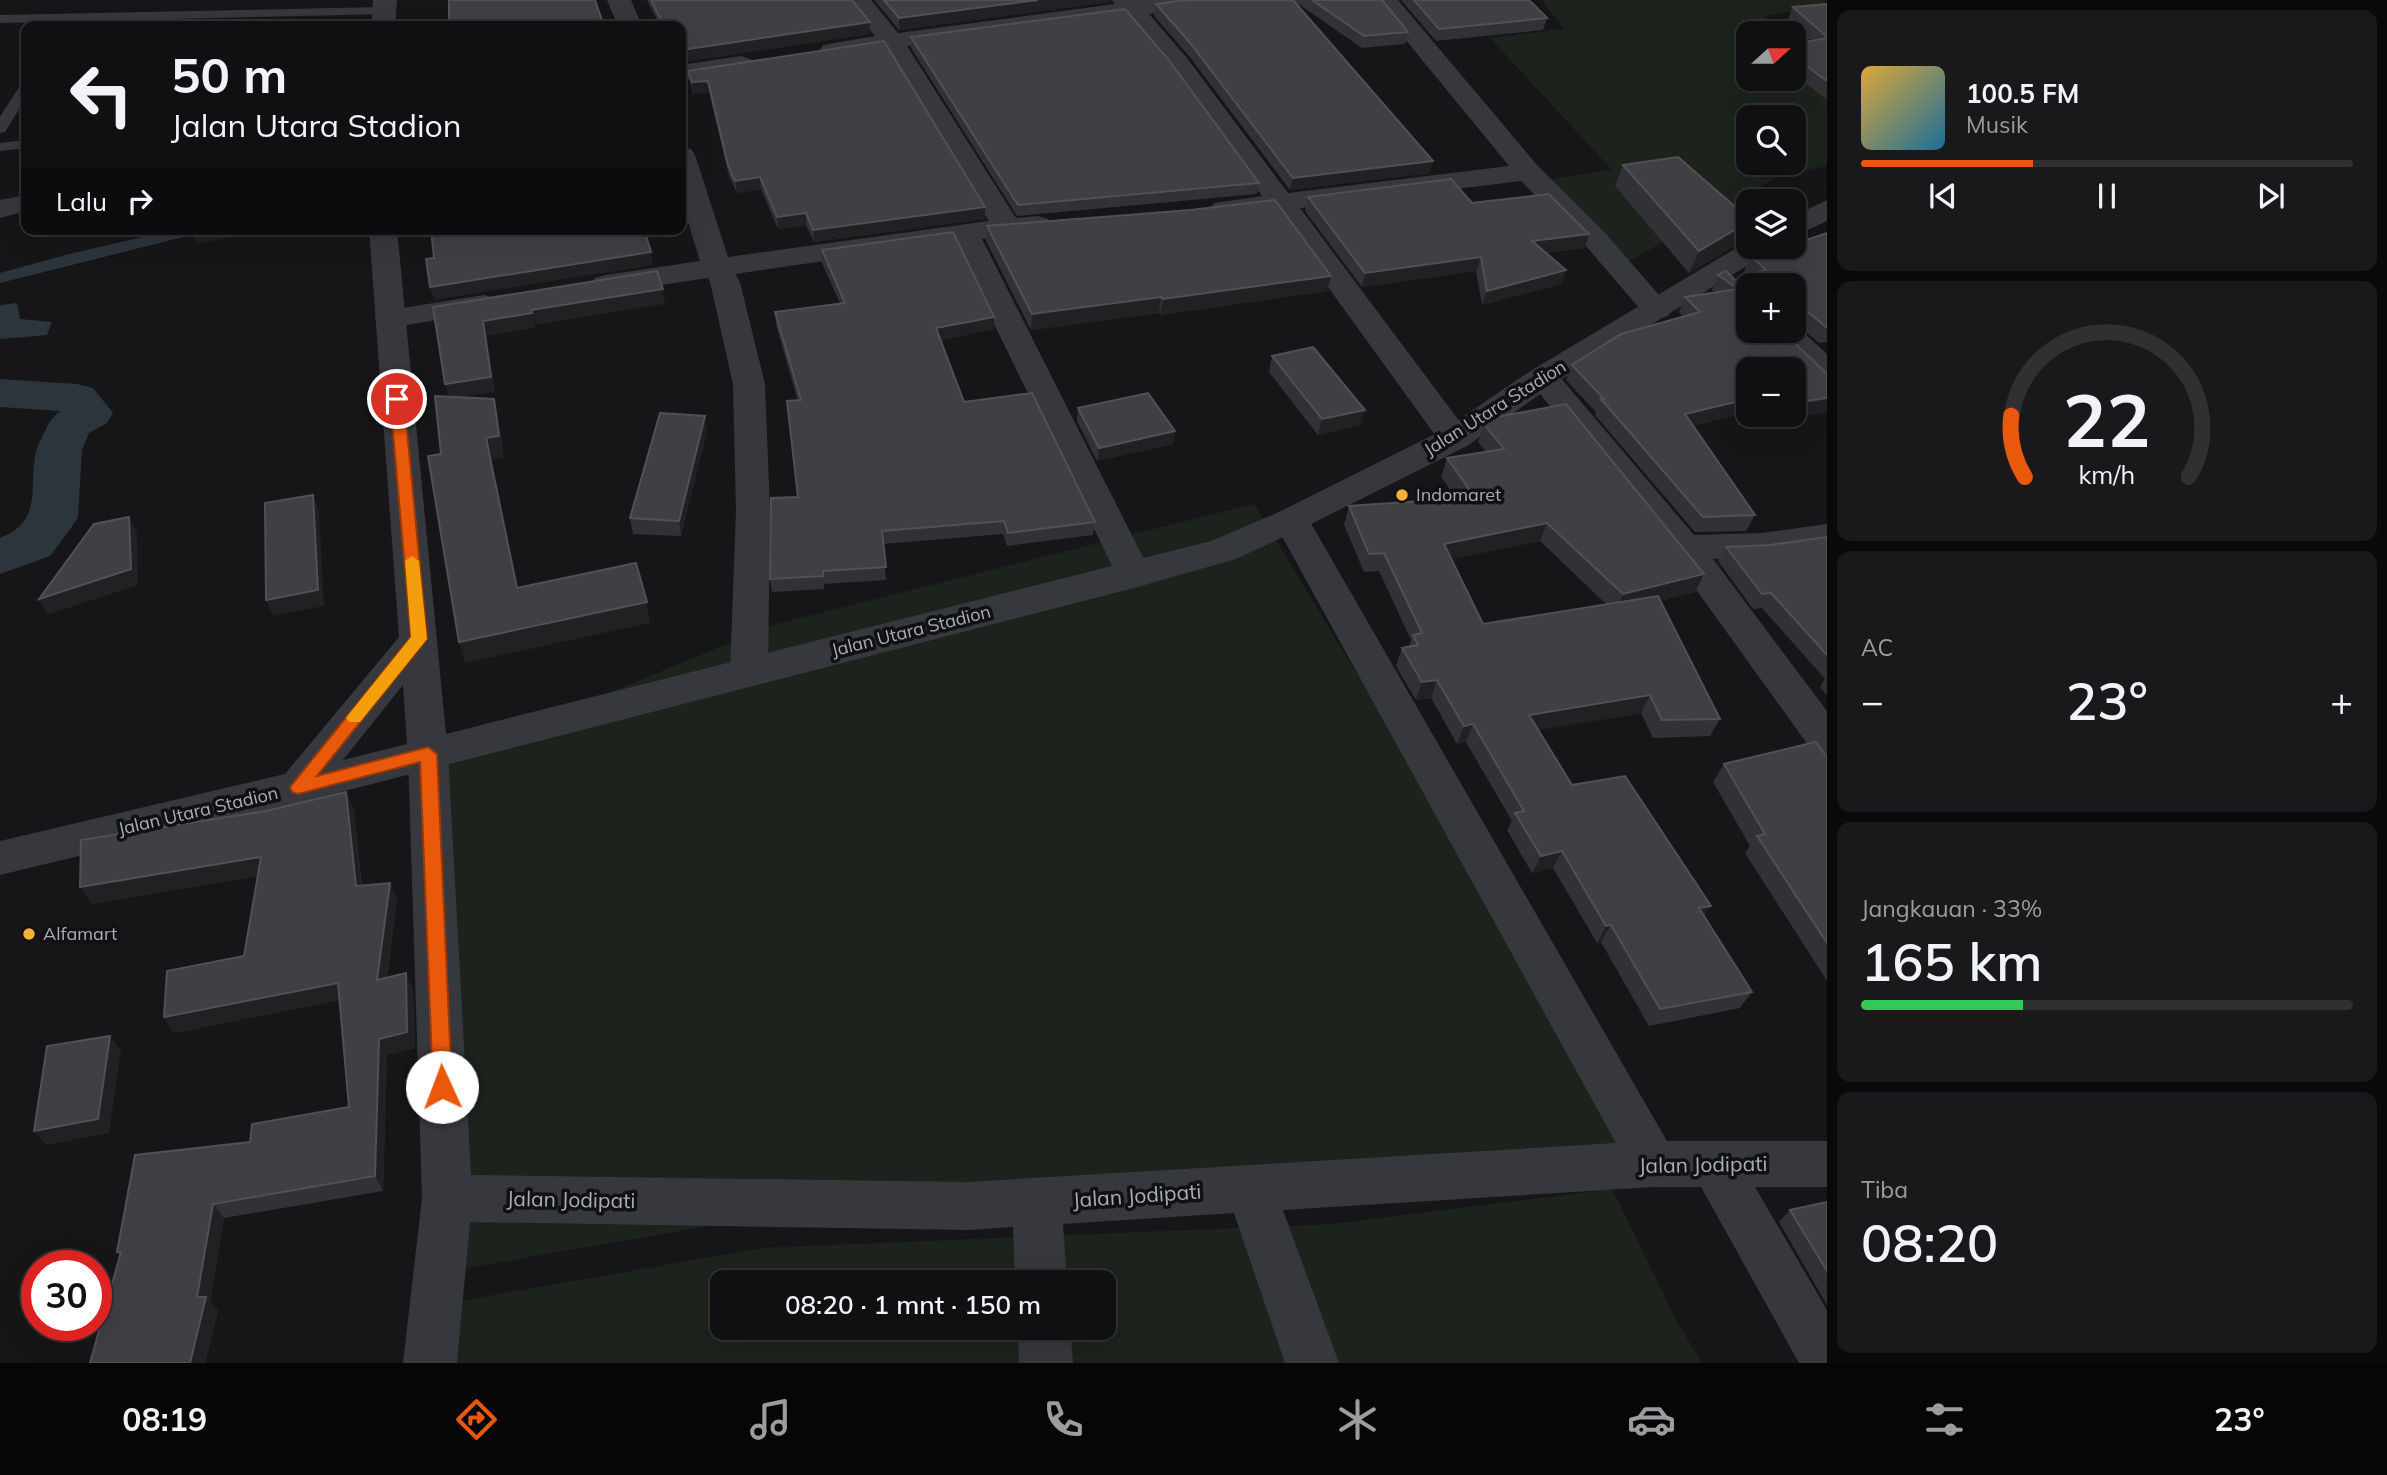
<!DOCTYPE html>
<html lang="id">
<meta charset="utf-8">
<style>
:root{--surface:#101012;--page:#19191b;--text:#f1f3f6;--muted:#9c9d9f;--line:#303032;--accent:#ea580c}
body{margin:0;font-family:Mulish,sans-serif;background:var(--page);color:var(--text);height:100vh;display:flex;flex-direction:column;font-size:26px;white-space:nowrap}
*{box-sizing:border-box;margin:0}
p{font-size:23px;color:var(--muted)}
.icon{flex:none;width:38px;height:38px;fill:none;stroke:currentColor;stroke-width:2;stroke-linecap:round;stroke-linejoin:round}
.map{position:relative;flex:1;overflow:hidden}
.sheet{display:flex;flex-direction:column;gap:10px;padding:10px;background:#09090a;width:560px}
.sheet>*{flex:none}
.hud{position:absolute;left:21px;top:21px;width:665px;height:214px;border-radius:14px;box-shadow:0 7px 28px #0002,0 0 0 2px var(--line);background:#101012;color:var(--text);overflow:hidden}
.needle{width:46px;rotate:69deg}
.fabs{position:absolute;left:1736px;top:21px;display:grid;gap:14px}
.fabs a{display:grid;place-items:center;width:70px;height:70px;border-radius:14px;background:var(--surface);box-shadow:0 7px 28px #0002,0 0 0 2px var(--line);font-size:35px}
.speed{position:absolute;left:21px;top:1250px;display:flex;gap:14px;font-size:35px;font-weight:700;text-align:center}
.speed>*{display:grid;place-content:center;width:91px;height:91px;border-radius:50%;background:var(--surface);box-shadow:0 7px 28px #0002,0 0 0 2px var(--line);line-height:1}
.speed .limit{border:10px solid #d22;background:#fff;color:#111}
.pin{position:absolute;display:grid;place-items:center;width:60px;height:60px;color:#fff;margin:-30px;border:4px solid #fff;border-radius:50%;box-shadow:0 2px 7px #0007}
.me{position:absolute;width:77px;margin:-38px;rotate:358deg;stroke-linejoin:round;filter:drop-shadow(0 0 5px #0008)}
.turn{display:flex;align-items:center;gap:24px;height:147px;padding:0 35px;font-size:32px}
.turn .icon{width:91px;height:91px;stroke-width:2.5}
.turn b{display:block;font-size:49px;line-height:60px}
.then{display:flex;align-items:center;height:66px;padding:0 35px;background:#0003;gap:14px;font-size:26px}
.big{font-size:52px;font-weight:600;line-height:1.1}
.sheet .card{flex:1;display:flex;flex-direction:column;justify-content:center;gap:10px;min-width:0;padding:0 24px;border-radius:14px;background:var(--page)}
.sheet .dial{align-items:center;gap:0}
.dial svg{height:182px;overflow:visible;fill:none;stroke:var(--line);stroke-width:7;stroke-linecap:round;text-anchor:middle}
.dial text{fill:var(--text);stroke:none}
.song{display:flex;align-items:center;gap:21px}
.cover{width:84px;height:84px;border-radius:10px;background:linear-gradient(135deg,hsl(40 70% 55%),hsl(200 70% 35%))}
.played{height:7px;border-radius:4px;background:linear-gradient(90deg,var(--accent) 35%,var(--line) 35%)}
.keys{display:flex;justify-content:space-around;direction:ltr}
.heat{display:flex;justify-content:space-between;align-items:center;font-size:38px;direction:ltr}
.charge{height:10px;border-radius:5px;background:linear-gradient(90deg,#34c759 33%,var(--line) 0)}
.trip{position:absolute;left:710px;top:1270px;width:406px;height:70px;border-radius:14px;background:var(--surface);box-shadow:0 7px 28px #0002,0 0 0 2px var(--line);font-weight:600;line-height:70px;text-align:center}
.tab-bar{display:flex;height:112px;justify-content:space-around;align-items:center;background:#060607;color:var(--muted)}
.tab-bar .icon{width:49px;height:49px}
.tab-bar .active{color:var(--accent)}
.tab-bar b{font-size:32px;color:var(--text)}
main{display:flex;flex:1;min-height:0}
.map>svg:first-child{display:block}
.green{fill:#1c231d;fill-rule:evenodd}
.water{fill:#2c353c}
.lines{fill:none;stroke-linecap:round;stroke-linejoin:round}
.canal{fill:#2c353c;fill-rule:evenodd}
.service{fill:#37383d;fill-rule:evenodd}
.minor{fill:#37383d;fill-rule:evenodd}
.tertiary{fill:#37383d;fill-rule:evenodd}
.wall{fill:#323236;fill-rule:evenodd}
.shaded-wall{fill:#212124}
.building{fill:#3f3f44;stroke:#4f5156;stroke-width:2}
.route{fill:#ea580c;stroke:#983908;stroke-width:2}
.slow{fill:#f59e0b}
.poi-dot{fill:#f2b134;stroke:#111113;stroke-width:2.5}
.labels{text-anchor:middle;stroke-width:7;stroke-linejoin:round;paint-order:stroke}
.street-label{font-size:18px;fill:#a8adb8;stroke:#111113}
.poi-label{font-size:18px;fill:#a8adb8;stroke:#111113;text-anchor:start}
.near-street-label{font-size:21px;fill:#a8adb8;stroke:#111113}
</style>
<main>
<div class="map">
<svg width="1827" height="1363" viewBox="0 0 1827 1363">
<rect width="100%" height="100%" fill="#161618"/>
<!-- green -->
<g class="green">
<path d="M1542,0H1827V5L1764,16L1785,33H1748V79H1794V41L1827,68V166L1781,175L1626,263L1550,179L1612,170L1490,38L1564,29ZM1748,117H1794V163H1748Z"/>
<path d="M1254,504L1655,1166L963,1182L466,1268L447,759L776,624Z"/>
<path d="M1612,1189L1679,1325L1702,1363H447L448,1303L762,1248L1333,1224ZM723,1283H1104V1328H723Z"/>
</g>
<!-- water -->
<g class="water">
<path d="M178,229H194L195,234L0,283V273L73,253Z"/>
<path d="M17,303L20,319L52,322L47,335L0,339V305Z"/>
</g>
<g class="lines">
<!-- canal -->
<path class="canal" d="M0,379L77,384L93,388L113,413L107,423L89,433L82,450L78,517L71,528L50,556L0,574V538C44,521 28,488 36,451C38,444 42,438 45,431C49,422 53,416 61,411L0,407Z"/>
<!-- service -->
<g class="service">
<path d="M382,7L387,8V14L0,23V15Z"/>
<path d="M26,83V98L5,132L0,133V117L21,84Z"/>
<path d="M26,140V148L0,151V143Z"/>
</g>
<!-- minor -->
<g class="minor">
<path d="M607,0H631L642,26H618Z"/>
<path d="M846,0H871L898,33L1115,4L1112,0H1218L1214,5L1206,7L1149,14L1187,58L1288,193L1509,166L1373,0H1398L1538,166L1606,234L1672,310L1668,316L1657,319L1646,316L1586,246L1521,181L1300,208L1472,438L1467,446L1455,449L1443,446L1273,211L1224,218L1214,215L1210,209L1214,203L1262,196L1169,68L1125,17L907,46L1016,218L1038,216L1048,219L1052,225L1048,231L982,239L1152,575L1147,584L1134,588L1121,584L954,242L735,274L740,282L765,384L770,511L768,672L763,682L749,686L735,682L730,672L736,511L733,384L710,282L708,278L606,293L595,290L591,284L595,278L606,275L700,261L681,199V147L691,149L695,155L728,257L989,221L885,49L832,57L823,55L820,50L823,45L875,36Z"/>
<path d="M741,56L750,59L754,64L750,69L681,81V65Z"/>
<path d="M26,195V211L0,218V200Z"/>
<path d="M484,295L495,298L499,304L495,310L390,328L379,326L375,319L379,312L390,310Z"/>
<path d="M1794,324L1827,354V381L1816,378L1770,331H1794Z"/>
<path d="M1543,367L1554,370L1694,535L1762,533L1827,524V548L1762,557L1713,559L1827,711V756L1813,752L1672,556L1532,384L1527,377L1532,370Z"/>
<path d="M1291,508L1303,512L1309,520L1667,1141H1827V1187H1755L1827,1310V1363H1799L1701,1187H1654L1283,1210L1339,1363H1285L1234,1213L1063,1224L1067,1283H1015L1013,1227L968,1230L470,1222L457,1363H403L422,1198L408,754L414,743L428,739L442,743L448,754L471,1175L968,1182L1616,1143L1273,520L1279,512Z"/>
<path d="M1018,1328H1070L1073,1363H1019Z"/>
</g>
<!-- tertiary -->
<g class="tertiary">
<path d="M373,0H397L395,26H371Z"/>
<path d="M1827,200V221L1794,236V216Z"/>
<path d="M369,229H397L446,734L1211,541L1279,512L1443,430L1532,370L1748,241V247H1773L1768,253L1554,384L1467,446L1303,528L1236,559L1134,588L298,803L0,875V841L285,774L399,637ZM403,685L407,744L343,760Z"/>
</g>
</g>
<!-- wall -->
<g class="wall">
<path d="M449,0L604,26H450Z"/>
<path d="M647,0H852L870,22V34L681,62V26H660Z"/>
<path d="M874,0H1111L1110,2L899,30Z"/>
<path d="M1186,0H1382L1408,32L1405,44L1362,48L1294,1L1430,173L1290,190L1189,56L1154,16L1156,4Z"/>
<path d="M1401,0H1529L1547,18L1543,30L1436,41Z"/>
<path d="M1827,4V100L1794,74V44L1811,41L1788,20L1793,7Z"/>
<path d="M911,37L1259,183L1257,194L1017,216L911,48Z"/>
<path d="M688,71L985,219L814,242L806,225L778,229L761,189L737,193L729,176L709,92L693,94L690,82Z"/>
<path d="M1623,165L1741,242L1689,273L1615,186Z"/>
<path d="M1308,197L1472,203L1585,248L1546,253L1566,270L1561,284L1482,305L1476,271L1362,287L1305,211Z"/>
<path d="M1191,210L1327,291L1160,315L1159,313L1031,330L986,241L987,226Z"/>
<path d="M1827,233V342L1819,343L1795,322L1794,323V285H1752L1754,280L1744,271L1751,256L1774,250Z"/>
<path d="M822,250L994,317V329L941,340L964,402L1095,522L1093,535L1007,546L1003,534L883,544L886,580L824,584V589L772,592L770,579L797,497L787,401H798L776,325L775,312L840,303L822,263Z"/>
<path d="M1726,271L1742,287L1748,288V331H1789L1790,332L1788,336L1827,374V412L1769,422L1762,415H1794V369H1748V412L1693,426L1755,515L1746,531L1695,532L1595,415L1596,412L1566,380L1572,365L1621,334L1683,316L1679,312L1685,297L1715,292L1712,290L1718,275Z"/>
<path d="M1272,356L1361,425L1318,435L1269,372Z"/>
<path d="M1078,408L1175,431L1173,444L1097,461L1077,421Z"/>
<path d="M1484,424L1704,574L1695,592L1660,601L1720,719L1710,736L1653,738L1641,713L1538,730L1572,785L1711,906L1704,916L1752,992L1740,1008L1649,1026L1601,942L1597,943L1553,868L1532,873L1507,830L1512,821L1466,742L1457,744L1431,698L1416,700L1396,666L1402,648L1409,646L1411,640L1379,571L1364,572L1344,525L1349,506L1457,499L1441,477L1447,458L1486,452L1478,442ZM1540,541L1607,605L1483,624L1452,559Z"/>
<path d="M707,431L681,536L633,534L630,518Z"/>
<path d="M1827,537V695L1820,687L1825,679L1762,608L1753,609L1718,561L1726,547L1770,545Z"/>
<path d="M1827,757V981L1745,853L1750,846L1713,782L1724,764Z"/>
<path d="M354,810L362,886L390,883L397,900L387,978L413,989L415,1048L387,1055L383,1191L224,1218L210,1302L218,1311L205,1363H90L120,1256L117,1252L250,1142L349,1107L339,1000L174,1033L164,1017L244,956L258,876L91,904Z"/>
<path d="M1827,1202V1305L1779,1222L1790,1210Z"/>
</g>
<!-- shaded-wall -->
<g class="shaded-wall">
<path d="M1038,0H1111L1110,2L899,30V18Z"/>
<path d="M870,22V34L684,62L682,50Z"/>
<path d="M708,81L709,92L693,94L692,82Z"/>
<path d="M1433,161L1430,173L1290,190L1293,178Z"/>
<path d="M760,177L761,189L737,193L735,181Z"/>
<path d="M985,207V219L814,242L813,230Z"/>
<path d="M806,213V225L778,229L777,217Z"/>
<path d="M1748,222V226L1741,242L1689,273L1699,251Z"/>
<path d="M191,229H273L196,244Z"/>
<path d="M1589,234L1585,248L1528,255L1532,241Z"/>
<path d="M651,252L653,265L434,300L430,287Z"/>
<path d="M1481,257L1476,271L1362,287L1365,273Z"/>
<path d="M1566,270L1561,284L1482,305L1487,291Z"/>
<path d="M1331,276L1327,291L1160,315L1163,299Z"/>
<path d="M663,289L665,304L535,325L531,310Z"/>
<path d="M1161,297L1159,313L1031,330L1032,314Z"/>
<path d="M532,313L535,328L487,336L495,392L449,399L445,384L483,321Z"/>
<path d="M994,317V329L936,341V328Z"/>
<path d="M1827,398V412L1769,422L1772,415H1794V403Z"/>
<path d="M494,399L499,420L504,458L491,460L522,609L517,588L486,438Z"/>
<path d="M1748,399V412L1679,430L1685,414Z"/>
<path d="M1365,410L1361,425L1318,435L1322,419Z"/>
<path d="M705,416L707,431L681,536L679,521Z"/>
<path d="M1175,431L1173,444L1097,461L1099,448Z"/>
<path d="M313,495L319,511L324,606L273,616L266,600Z"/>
<path d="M129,517L137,532L138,585L47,615L39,599Z"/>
<path d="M1547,523L1540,541L1438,562L1444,544Z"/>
<path d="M1704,574L1695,592L1615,612L1623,594Z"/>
<path d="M647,602L650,623L465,663L459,642Z"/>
<path d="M1437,680L1431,698L1416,700L1422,682Z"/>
<path d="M1650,695L1641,713L1521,733L1529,715Z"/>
<path d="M1473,724L1466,742L1457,744L1464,726Z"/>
<path d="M346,792L354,810L363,903L356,886Z"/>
<path d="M1562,851L1553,868L1532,873L1541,856Z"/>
<path d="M261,857L270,874L91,904L80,887Z"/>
<path d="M390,883L397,900L385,996L377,980Z"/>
<path d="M1711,906L1700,923L1699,908Z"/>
<path d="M1611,925L1601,942L1597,943L1606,926Z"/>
<path d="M406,973L413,989L415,1048L387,1055L383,1191L375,1176L379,1039Z"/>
<path d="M338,983L346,999L174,1033L164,1017Z"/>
<path d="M110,1036L121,1050L109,1133L46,1145L34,1131Z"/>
<path d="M213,1204L224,1218L210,1302L218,1311L205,1363H190L197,1297Z"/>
</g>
<!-- building -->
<g class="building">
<path d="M449,0H595L604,26H511L510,21L449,26Z"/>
<path d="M651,0H852L870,22L682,50H681V26H664Z"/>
<path d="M884,0H1038L899,18Z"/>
<path d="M1186,0H1293L1433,161L1293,178L1191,44L1156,4Z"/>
<path d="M1312,0H1382L1408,32L1364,36Z"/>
<path d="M1414,0H1529L1547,18L1439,29Z"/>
<path d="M1827,4V37L1793,7Z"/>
<path d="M1125,9L1168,59L1259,183L1018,205L911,37Z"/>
<path d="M1827,38V81L1794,57V44Z"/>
<path d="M884,41L985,207L813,230L806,213L777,217L760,177L735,181L728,165L708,81L692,82L688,71Z"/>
<path d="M1678,157L1748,218V222L1699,251L1623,165Z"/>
<path d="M1451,179L1472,203L1549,194L1589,234L1532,241L1566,270L1487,291L1481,257L1365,273L1308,197Z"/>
<path d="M1275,200L1331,276L1163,299L1161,297L1032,314L987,226L1191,210Z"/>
<path d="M431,229H644L651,252L430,287L426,259L434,258Z"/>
<path d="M953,232L994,317L936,328L964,402L1032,393L1095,522L1008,533L1004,521L882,531L886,567L823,571V576L770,579L771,498L798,497L787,401L801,400L775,312L845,303L822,250Z"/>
<path d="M1827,233V328L1801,306L1799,313H1794V285H1757V272L1766,270L1751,256L1765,247H1771L1774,250L1784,247H1794V244Z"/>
<path d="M657,271L663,289L531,310L532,313L483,321L491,377L445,384L433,307Z"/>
<path d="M1726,271L1742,287L1748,288V331H1789L1790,332L1784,333L1827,374V398L1794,403V369H1748V399L1685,414L1755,515L1703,517L1601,399H1604L1572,365L1621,334L1700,312L1685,297L1738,289L1718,275Z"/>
<path d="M1313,347L1365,410L1322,419L1272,356Z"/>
<path d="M1148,393L1175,431L1099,448L1078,408Z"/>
<path d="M435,396L494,399L499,436L486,438L517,588L636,563L647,602L459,642L428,456L441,454Z"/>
<path d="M1566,404L1704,574L1623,594L1547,523L1444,544L1483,624L1658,596L1720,719L1662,720L1650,695L1529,715L1572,785L1625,776L1711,906L1699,908L1752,992L1660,1009L1611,925L1606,926L1562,851L1541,856L1515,813L1524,811L1473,724L1464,726L1437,680L1422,682L1402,648L1418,645L1413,635L1422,633L1384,553L1369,554L1349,506L1468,498L1462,491L1469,489L1447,458L1504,449L1484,424L1492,418Z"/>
<path d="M660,413L705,416L679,521L630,518Z"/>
<path d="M313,495L318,590L266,600L265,503Z"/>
<path d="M129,517L131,569L39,599L94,524Z"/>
<path d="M1827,537V655L1771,593L1762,594L1726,547L1770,545Z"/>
<path d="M1816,742L1827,757V943L1757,836L1765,834L1724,764Z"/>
<path d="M346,792L356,886L390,883L377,980L406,973L407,1032L379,1039L375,1176L213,1204L197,1297H206L190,1363H90L121,1252H117L135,1155L250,1142L252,1124L349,1107L338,983L164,1017L167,971L244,956L261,857L80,887L81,840L266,811Z"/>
<path d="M110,1036L98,1119L34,1131L47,1046Z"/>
<path d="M1827,1202V1271L1790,1210Z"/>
</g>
<!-- route -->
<path class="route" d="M397,395L404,399L427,639L317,776L428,747L437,754L452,1087L449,1093L442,1096L435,1093L433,1087L420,762L298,794L292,792L290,787L411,637L390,399Z"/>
<!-- slow -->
<path class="slow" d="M412,556L419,561L427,639L360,722H349L346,718L349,714L411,637L405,561Z"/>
<!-- markers -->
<g class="poi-dot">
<circle cx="1402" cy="495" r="7"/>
<circle cx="29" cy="934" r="7"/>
</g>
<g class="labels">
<!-- street labels -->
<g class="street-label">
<text transform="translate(1495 408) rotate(-32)" y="6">Jalan Utara Stadion</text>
<text transform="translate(911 631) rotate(-14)" y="6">Jalan Utara Stadion</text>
<text transform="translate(198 811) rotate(-13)" y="6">Jalan Utara Stadion</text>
</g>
<!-- poi labels -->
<g class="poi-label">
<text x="1416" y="501">Indomaret</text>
<text x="43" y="940">Alfamart</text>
</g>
<!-- near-street labels -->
<g class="near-street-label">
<text transform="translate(1703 1165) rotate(-1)" y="7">Jalan Jodipati</text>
<text transform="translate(1137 1196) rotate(-4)" y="7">Jalan Jodipati</text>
<text transform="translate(571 1200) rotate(1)" y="7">Jalan Jodipati</text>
</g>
</g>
</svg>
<div class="fabs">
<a><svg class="needle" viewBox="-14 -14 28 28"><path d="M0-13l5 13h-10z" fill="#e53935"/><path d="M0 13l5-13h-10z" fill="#9c9d9f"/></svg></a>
<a><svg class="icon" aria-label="search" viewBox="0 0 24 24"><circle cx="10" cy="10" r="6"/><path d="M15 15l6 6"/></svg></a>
<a><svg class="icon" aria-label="layers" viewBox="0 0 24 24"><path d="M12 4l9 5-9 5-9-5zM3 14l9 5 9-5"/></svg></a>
<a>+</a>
<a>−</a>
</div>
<div class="speed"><div class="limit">30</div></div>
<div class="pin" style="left:397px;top:399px;background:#d93025"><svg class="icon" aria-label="arrive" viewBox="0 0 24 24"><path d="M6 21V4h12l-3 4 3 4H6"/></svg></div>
<svg class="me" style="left:442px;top:1087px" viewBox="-20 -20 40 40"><circle r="19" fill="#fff"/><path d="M0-13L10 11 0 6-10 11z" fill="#ea580c"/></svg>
<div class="trip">08:20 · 1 mnt · 150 m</div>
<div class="hud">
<div class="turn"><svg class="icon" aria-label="left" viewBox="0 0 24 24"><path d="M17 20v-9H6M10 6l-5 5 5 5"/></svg><div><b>50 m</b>Jalan Utara Stadion</div></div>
<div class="then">Lalu<svg class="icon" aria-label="right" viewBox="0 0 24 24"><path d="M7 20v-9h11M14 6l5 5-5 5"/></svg></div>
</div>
</div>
<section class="sheet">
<div class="card">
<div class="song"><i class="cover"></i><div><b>100.5 FM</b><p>Musik</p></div></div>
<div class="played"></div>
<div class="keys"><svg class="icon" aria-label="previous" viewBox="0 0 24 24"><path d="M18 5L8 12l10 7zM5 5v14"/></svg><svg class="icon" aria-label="pause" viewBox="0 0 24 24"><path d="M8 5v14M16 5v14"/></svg><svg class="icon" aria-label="next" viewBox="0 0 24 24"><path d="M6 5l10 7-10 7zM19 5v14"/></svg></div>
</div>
<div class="card dial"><svg viewBox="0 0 100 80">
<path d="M14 69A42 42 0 1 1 86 69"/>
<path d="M14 69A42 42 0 0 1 8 42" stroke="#ea580c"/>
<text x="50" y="56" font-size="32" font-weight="700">22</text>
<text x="50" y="72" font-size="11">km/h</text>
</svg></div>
<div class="card"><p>AC</p>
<div class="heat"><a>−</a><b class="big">23°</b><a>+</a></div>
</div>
<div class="card"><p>Jangkauan · 33%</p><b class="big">165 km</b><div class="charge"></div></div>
<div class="card"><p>Tiba</p><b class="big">08:20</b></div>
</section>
</main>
<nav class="tab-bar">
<b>08:19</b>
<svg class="icon active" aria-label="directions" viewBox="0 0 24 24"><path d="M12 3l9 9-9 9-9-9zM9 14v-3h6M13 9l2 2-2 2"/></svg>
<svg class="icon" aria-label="music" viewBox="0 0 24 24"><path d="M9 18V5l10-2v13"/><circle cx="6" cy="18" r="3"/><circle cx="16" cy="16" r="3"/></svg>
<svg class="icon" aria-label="phone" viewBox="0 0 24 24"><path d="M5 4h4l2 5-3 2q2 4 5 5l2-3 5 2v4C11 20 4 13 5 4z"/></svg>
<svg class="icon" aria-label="climate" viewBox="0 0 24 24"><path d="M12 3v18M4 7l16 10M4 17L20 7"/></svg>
<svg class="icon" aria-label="car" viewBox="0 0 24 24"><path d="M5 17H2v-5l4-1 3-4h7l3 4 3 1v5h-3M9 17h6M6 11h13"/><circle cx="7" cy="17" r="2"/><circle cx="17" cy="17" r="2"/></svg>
<svg class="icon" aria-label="filters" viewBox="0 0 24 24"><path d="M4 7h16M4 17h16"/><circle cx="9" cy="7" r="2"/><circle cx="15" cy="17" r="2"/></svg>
<b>23°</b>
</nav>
